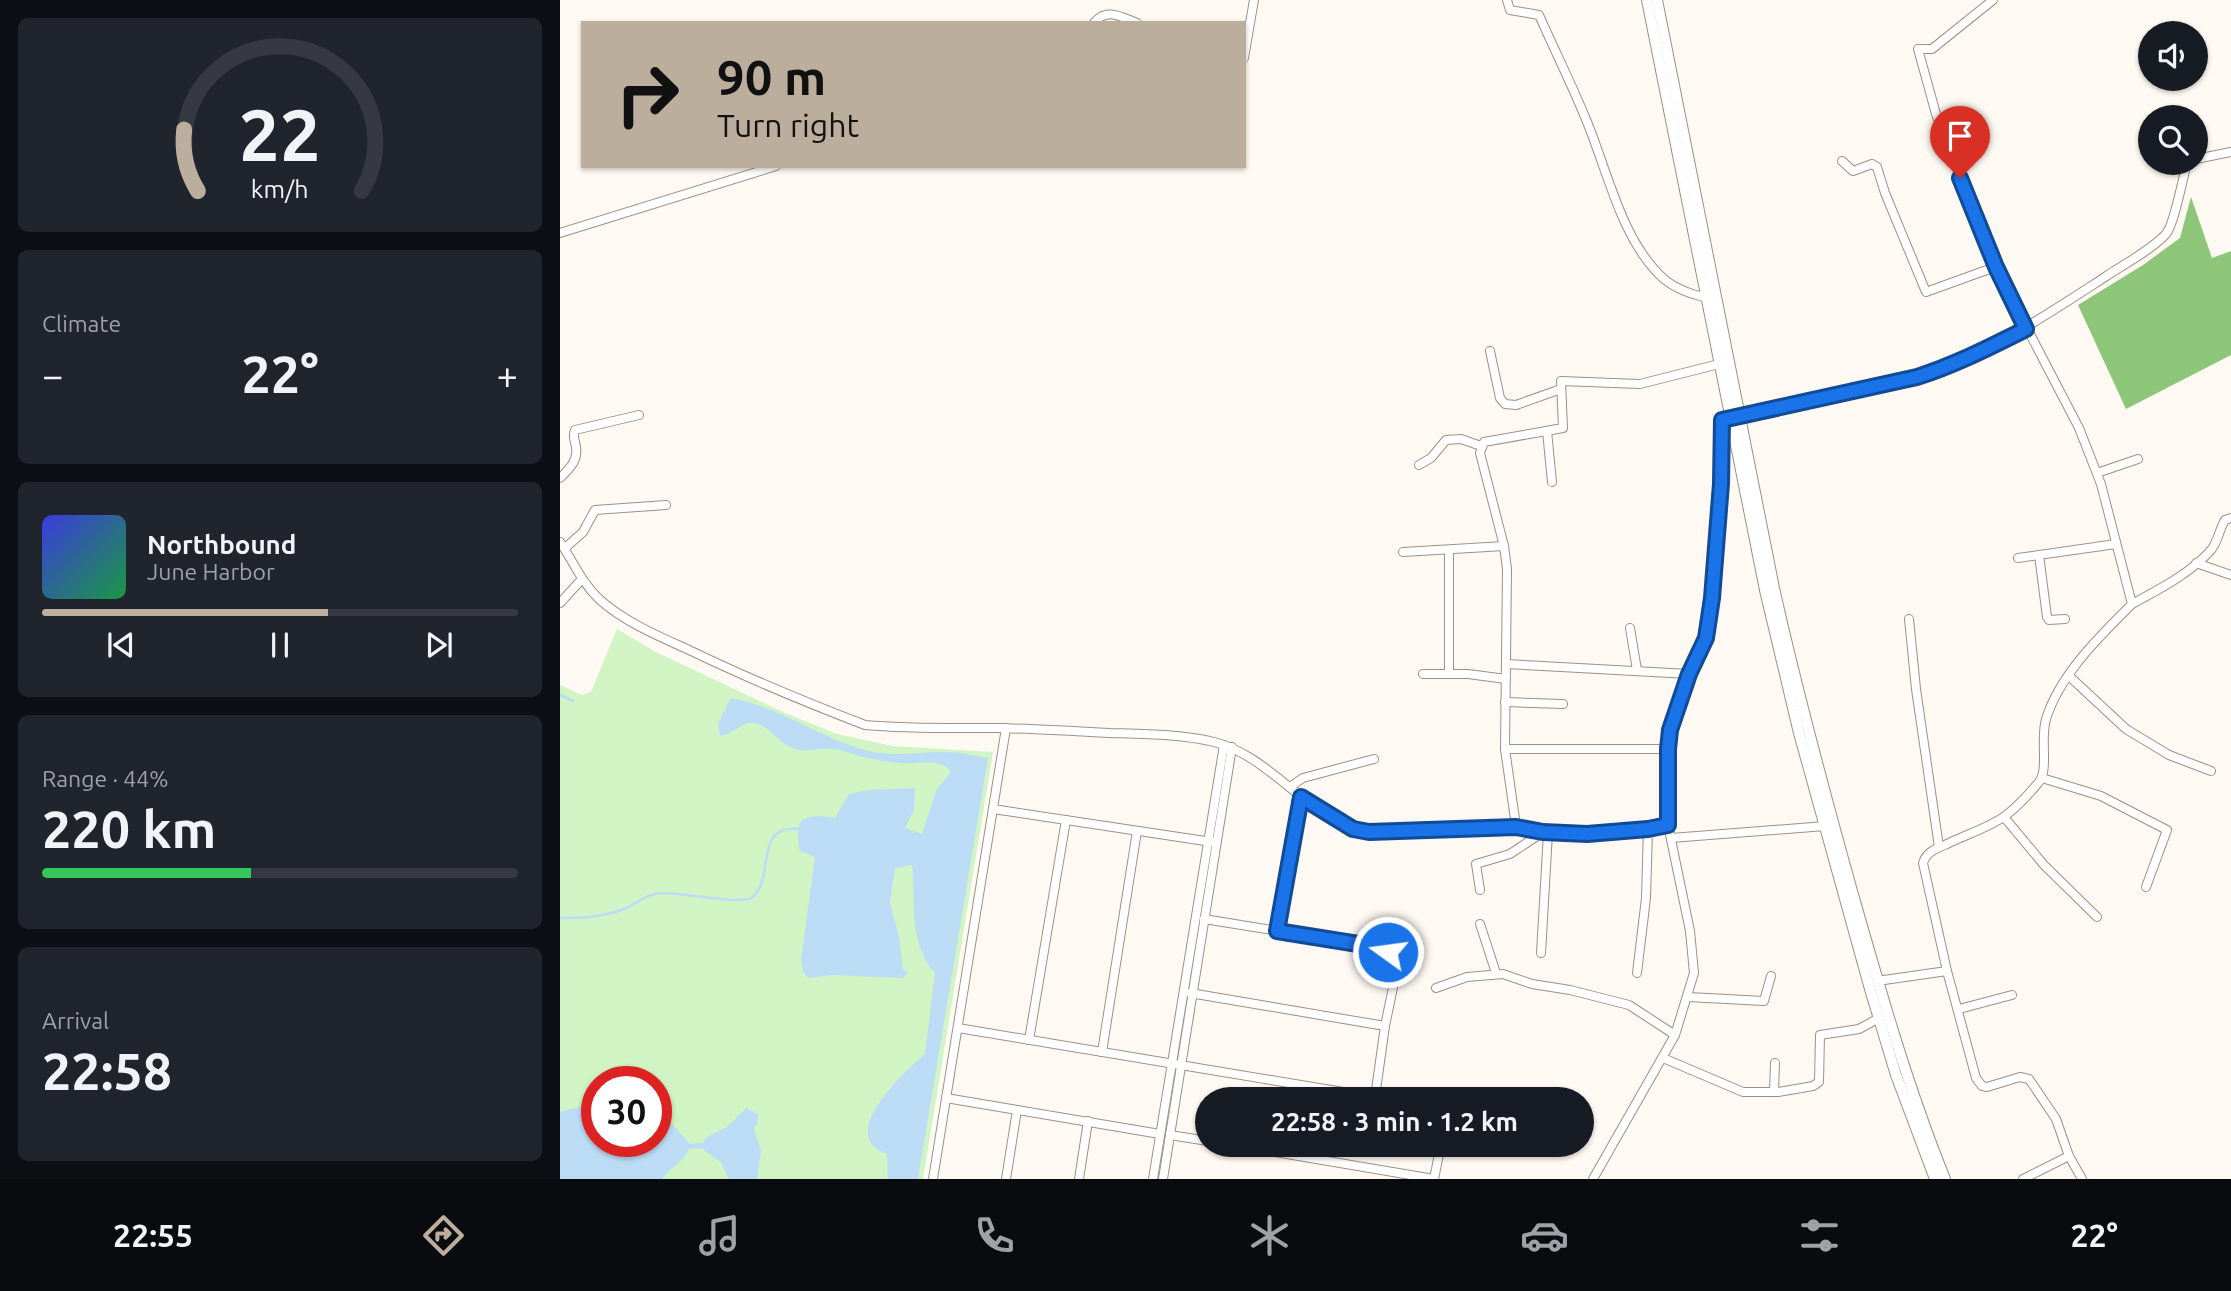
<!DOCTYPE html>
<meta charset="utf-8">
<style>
:root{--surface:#171b24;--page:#20242c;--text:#f1f3f6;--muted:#9ea1a6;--line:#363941;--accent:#bcae9d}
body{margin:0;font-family:Ubuntu,sans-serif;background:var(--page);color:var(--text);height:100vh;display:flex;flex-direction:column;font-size:26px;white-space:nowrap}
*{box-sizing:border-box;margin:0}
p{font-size:23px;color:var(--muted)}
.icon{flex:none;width:38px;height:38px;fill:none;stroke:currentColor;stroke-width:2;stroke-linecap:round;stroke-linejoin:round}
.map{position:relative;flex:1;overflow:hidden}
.panel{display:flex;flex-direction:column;gap:18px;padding:18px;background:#0d0f14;width:560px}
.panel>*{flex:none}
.banner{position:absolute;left:21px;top:21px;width:665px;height:147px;border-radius:0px;box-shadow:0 2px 5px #0004;background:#bcae9d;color:#111;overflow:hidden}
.controls{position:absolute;left:1578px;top:21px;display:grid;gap:14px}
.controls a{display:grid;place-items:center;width:70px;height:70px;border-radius:50%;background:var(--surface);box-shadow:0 2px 5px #0004;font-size:35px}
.speed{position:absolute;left:21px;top:1066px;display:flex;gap:14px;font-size:35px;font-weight:700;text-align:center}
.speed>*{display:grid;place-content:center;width:91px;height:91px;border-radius:50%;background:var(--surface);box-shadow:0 2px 5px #0004;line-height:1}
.speed .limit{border:10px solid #d22;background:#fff;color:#111}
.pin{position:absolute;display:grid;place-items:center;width:60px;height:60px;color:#fff;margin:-72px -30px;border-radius:50% 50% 50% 0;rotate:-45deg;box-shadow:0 0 7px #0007}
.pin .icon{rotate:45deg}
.me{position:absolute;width:77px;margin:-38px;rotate:284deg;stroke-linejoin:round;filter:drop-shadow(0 0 5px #0008)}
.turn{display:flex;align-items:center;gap:24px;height:147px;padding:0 21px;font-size:32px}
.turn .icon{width:91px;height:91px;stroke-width:2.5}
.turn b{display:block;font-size:49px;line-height:60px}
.big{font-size:52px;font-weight:600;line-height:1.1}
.panel .widget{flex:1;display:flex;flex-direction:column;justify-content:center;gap:10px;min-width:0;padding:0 24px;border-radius:10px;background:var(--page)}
.panel .dial{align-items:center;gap:0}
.dial svg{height:182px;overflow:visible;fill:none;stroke:var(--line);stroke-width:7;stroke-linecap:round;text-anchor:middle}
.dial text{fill:var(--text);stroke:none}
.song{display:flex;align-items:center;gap:21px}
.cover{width:84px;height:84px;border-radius:10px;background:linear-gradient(135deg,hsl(240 70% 55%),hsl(140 70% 35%))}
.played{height:7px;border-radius:4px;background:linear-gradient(90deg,var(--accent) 60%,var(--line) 60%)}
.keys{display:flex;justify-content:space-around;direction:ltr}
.heat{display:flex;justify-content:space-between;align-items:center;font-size:38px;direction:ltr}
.charge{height:10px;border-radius:5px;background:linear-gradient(90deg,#34c759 44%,var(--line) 0)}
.trip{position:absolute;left:635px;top:1087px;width:399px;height:70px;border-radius:35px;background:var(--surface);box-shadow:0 2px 5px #0004;font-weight:600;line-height:70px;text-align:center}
.dock{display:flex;height:112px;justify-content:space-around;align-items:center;background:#090b0e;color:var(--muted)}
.dock .icon{width:49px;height:49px}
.dock .current{color:var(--accent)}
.dock b{font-size:32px;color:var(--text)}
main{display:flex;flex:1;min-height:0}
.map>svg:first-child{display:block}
.green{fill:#d0f4c4;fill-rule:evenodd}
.forest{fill:#8dc679}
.water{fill:#bcdcf5}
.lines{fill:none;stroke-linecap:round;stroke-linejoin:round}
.stream{stroke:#bcdcf5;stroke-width:2.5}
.minor-casing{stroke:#9d9182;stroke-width:10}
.secondary-casing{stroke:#9d9182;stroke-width:12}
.minor{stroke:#fff;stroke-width:8}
.secondary{stroke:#fff;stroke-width:10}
.route-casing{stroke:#114b97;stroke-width:18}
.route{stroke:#1a73e8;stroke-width:12}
</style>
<main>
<section class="panel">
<div class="widget dial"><svg viewBox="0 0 100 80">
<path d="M14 69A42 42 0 1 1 86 69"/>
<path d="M14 69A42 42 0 0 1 8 42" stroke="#bcae9d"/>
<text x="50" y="56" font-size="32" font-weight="700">22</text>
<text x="50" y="72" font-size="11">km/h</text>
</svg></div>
<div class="widget"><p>Climate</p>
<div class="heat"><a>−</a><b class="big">22°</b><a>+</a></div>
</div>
<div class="widget">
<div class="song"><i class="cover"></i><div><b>Northbound</b><p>June Harbor</p></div></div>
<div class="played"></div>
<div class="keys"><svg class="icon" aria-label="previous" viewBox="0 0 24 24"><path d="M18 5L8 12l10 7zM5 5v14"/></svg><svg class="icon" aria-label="pause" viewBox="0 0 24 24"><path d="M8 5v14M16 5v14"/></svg><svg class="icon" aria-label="next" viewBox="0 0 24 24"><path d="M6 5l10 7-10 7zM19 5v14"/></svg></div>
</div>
<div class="widget"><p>Range · 44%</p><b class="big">220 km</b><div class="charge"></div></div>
<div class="widget"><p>Arrival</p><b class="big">22:58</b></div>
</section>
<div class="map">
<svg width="1671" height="1179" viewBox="0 0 1671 1179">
<rect width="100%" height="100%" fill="#fff9f3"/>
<!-- green -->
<path class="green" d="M57,629L94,651L223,712L277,734L332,746L433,752L363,1179H0V685L22,695L31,692ZM37,1082H96V1141H37Z"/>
<!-- forest -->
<path class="forest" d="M1631,197L1652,258L1671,251V355L1566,409L1518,305L1583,265L1620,238Z"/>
<!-- water -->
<g class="water">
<path d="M171,698C218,706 261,739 308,751C334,757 359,752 384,752C399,752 413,755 428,758L358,1179H328L327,1154C274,1136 345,1071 365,1054L375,973C348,943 356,901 352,865L335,868L330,903L339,936L343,970L348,973L343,978L273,975L248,978L243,971L241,960L255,857L240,851C233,817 244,813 275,818L289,794L308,790L355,788L354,810L345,828L362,834L376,791L391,772C379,756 358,765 341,763C326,762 312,759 298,756C289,753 281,749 272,749C259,747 247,753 235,749C219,745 210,725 194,723C182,721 173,735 160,736L158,724Z"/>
<path d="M37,1096V1141H96V1106L106,1112L112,1124L130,1144L143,1143L147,1137L167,1127L186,1108L198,1114V1122L194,1129L201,1150L197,1179H169L161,1162L141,1148L129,1149C123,1163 110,1167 102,1179H0V1112L19,1107Z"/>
</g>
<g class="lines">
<!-- stream -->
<g class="stream">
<path d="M0,695L13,701"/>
<path d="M0,918C22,918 43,917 64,909C78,903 87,893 103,893C121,892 182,906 193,897C215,877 193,825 238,829"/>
</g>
<defs>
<g id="minor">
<path d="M947,0L950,10L979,15C994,49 1011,83 1025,117C1047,168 1061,241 1104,279C1116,289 1134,295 1148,298"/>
<path d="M1433,0L1372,49H1358L1376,114L1435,267L1519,428L1541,484L1572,604C1540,636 1500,674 1486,719C1480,739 1489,769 1479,782C1469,794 1457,807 1445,816C1428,828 1405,835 1387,844C1377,848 1366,852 1363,863L1387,971L1416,1078L1422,1086L1427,1087L1460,1077L1469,1079L1496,1119L1509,1156L1522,1179"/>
<path d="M534,23C547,7 561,17 577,23"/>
<path d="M684,58L694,0"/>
<path d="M1636,159L1671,152"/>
<path d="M1282,161L1293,171L1312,164L1317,167L1325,193L1366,292L1435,267"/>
<path d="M0,233L216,166"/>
<path d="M930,351L940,398L945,404L956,405L1001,389"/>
<path d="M987,431L992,482"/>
<path d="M859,465L871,458L886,440L901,439L921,446"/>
<path d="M1537,473L1578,459"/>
<path d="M0,478C9,469 18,462 16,447C15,439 12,437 15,430L79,415"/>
<path d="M0,542C13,561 22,583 39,599C63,621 98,636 127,649C185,677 245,702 305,725C349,729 393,728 437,728C475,729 512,731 549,733C584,734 621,734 654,742C714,757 748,821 809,832L956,826L983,832L1027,834L1088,829L1108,825"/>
<path d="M5,548L23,532L35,510L106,505"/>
<path d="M889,550V673"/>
<path d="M843,552L944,546"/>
<path d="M1479,555L1487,617L1489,620L1505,619"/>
<path d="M1458,558L1556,544"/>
<path d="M1636,563L1671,575"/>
<path d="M0,603L22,579"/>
<path d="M1572,604C1598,590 1631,573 1651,550C1658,542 1659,530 1665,520L1671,518"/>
<path d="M1349,619L1356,689L1379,847"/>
<path d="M1070,628L1077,670"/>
<path d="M946,664L1129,674"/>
<path d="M863,674H908L946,679"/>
<path d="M1509,676L1566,729L1609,755L1651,771"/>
<path d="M945,702L1003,704"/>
<path d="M945,749H1108"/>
<path d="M1482,778L1541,796L1607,830L1586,887"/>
<path d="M730,787L743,778L814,759"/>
<path d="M433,809L652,842"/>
<path d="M1444,817L1484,865L1537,917"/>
<path d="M956,826L945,749L947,569L944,546L920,453L924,442L1003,428L1001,381L1080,384L1163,363"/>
<path d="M1111,838L1265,826"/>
<path d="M920,890L916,864L950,854L983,832"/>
<path d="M644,919L817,947C830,953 836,958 836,973L825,1026"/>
<path d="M920,924L936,973"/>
<path d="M717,931L741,797"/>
<path d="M981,953L988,833"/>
<path d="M1077,973L1086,898L1088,829"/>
<path d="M1317,981L1387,971"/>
<path d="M876,988L907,977L943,974L972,984L1010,990L1069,1005L1115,1035"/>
<path d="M630,993L825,1026L815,1097"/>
<path d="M1128,997L1204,1001L1211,976"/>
<path d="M1399,1009L1452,995"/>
<path d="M398,1028L825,1099"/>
<path d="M469,1040L506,820"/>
<path d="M542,1052L577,831"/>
<path d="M1103,1058L1183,1092H1218L1253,1086L1259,1082L1260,1035L1299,1029L1319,1018"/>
<path d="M1214,1092L1215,1063"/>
<path d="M386,1098L600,1134"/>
<path d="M610,1135L648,1141"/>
<path d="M667,1144L874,1179"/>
<path d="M373,1179L446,728"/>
<path d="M446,1179L457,1110"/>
<path d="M519,1179L528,1121"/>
<path d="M593,1179L664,745"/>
<path d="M603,1179L672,747"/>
<path d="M874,1179L881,1144"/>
<path d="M1033,1179L1115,1035L1134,973L1130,931L1108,825V749L1113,719L1129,674L1146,638L1156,565L1162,484V420L1357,377C1426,356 1485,316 1545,277C1564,264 1590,251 1606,234C1614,225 1623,177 1627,163"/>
<path d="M1463,1179L1509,1156"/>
</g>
<g id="secondary">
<path d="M1087,0L1205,590L1239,733L1310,989L1336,1075L1375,1179"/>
<path d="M1097,0L1214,588C1237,690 1264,791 1292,891C1320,989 1347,1085 1385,1179"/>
</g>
</defs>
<!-- minor casing -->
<use href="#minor" class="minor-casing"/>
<!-- secondary casing -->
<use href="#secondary" class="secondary-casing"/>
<!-- minor -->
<use href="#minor" class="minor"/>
<!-- secondary -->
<use href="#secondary" class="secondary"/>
</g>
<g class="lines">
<defs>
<path id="route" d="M828,952L817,947L717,931L741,797L793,829L809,832L956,827L983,832L1027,834L1088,829L1108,825V749L1110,730L1129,674L1146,638L1152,598L1161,484L1162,420L1357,377C1395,365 1430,347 1466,329L1436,267L1400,178"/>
</defs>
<!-- route casing -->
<use href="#route" class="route-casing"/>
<!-- route -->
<use href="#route" class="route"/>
</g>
</svg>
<div class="controls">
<a><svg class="icon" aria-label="sound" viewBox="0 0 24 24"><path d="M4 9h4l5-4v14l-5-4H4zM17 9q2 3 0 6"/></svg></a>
<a><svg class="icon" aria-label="search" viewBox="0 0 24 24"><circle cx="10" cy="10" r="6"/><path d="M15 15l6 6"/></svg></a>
</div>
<div class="speed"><div class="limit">30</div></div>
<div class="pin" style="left:1400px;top:178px;background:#d93025"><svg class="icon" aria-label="arrive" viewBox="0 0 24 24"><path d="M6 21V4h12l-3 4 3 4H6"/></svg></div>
<svg class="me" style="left:828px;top:952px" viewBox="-20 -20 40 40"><circle r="17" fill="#1a73e8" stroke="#fff" stroke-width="3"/><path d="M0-11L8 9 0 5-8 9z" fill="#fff"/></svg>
<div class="trip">22:58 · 3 min · 1.2 km</div>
<div class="banner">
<div class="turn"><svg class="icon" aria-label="right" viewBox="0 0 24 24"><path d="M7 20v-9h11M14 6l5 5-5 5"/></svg><div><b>90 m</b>Turn right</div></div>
</div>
</div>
</main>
<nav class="dock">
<b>22:55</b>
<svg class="icon current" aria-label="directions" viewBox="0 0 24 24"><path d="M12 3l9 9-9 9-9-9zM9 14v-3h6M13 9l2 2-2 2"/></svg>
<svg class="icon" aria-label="music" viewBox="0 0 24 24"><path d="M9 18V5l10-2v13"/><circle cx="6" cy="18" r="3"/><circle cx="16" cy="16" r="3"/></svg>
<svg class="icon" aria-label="phone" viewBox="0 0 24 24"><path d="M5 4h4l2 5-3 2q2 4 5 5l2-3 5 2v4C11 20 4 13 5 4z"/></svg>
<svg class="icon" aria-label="climate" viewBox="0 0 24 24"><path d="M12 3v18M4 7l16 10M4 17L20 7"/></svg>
<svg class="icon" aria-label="car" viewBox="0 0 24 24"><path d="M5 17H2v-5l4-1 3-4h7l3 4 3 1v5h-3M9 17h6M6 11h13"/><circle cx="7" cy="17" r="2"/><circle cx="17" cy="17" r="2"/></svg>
<svg class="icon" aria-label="filters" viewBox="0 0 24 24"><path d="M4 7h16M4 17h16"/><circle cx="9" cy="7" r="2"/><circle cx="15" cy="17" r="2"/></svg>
<b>22°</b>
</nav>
